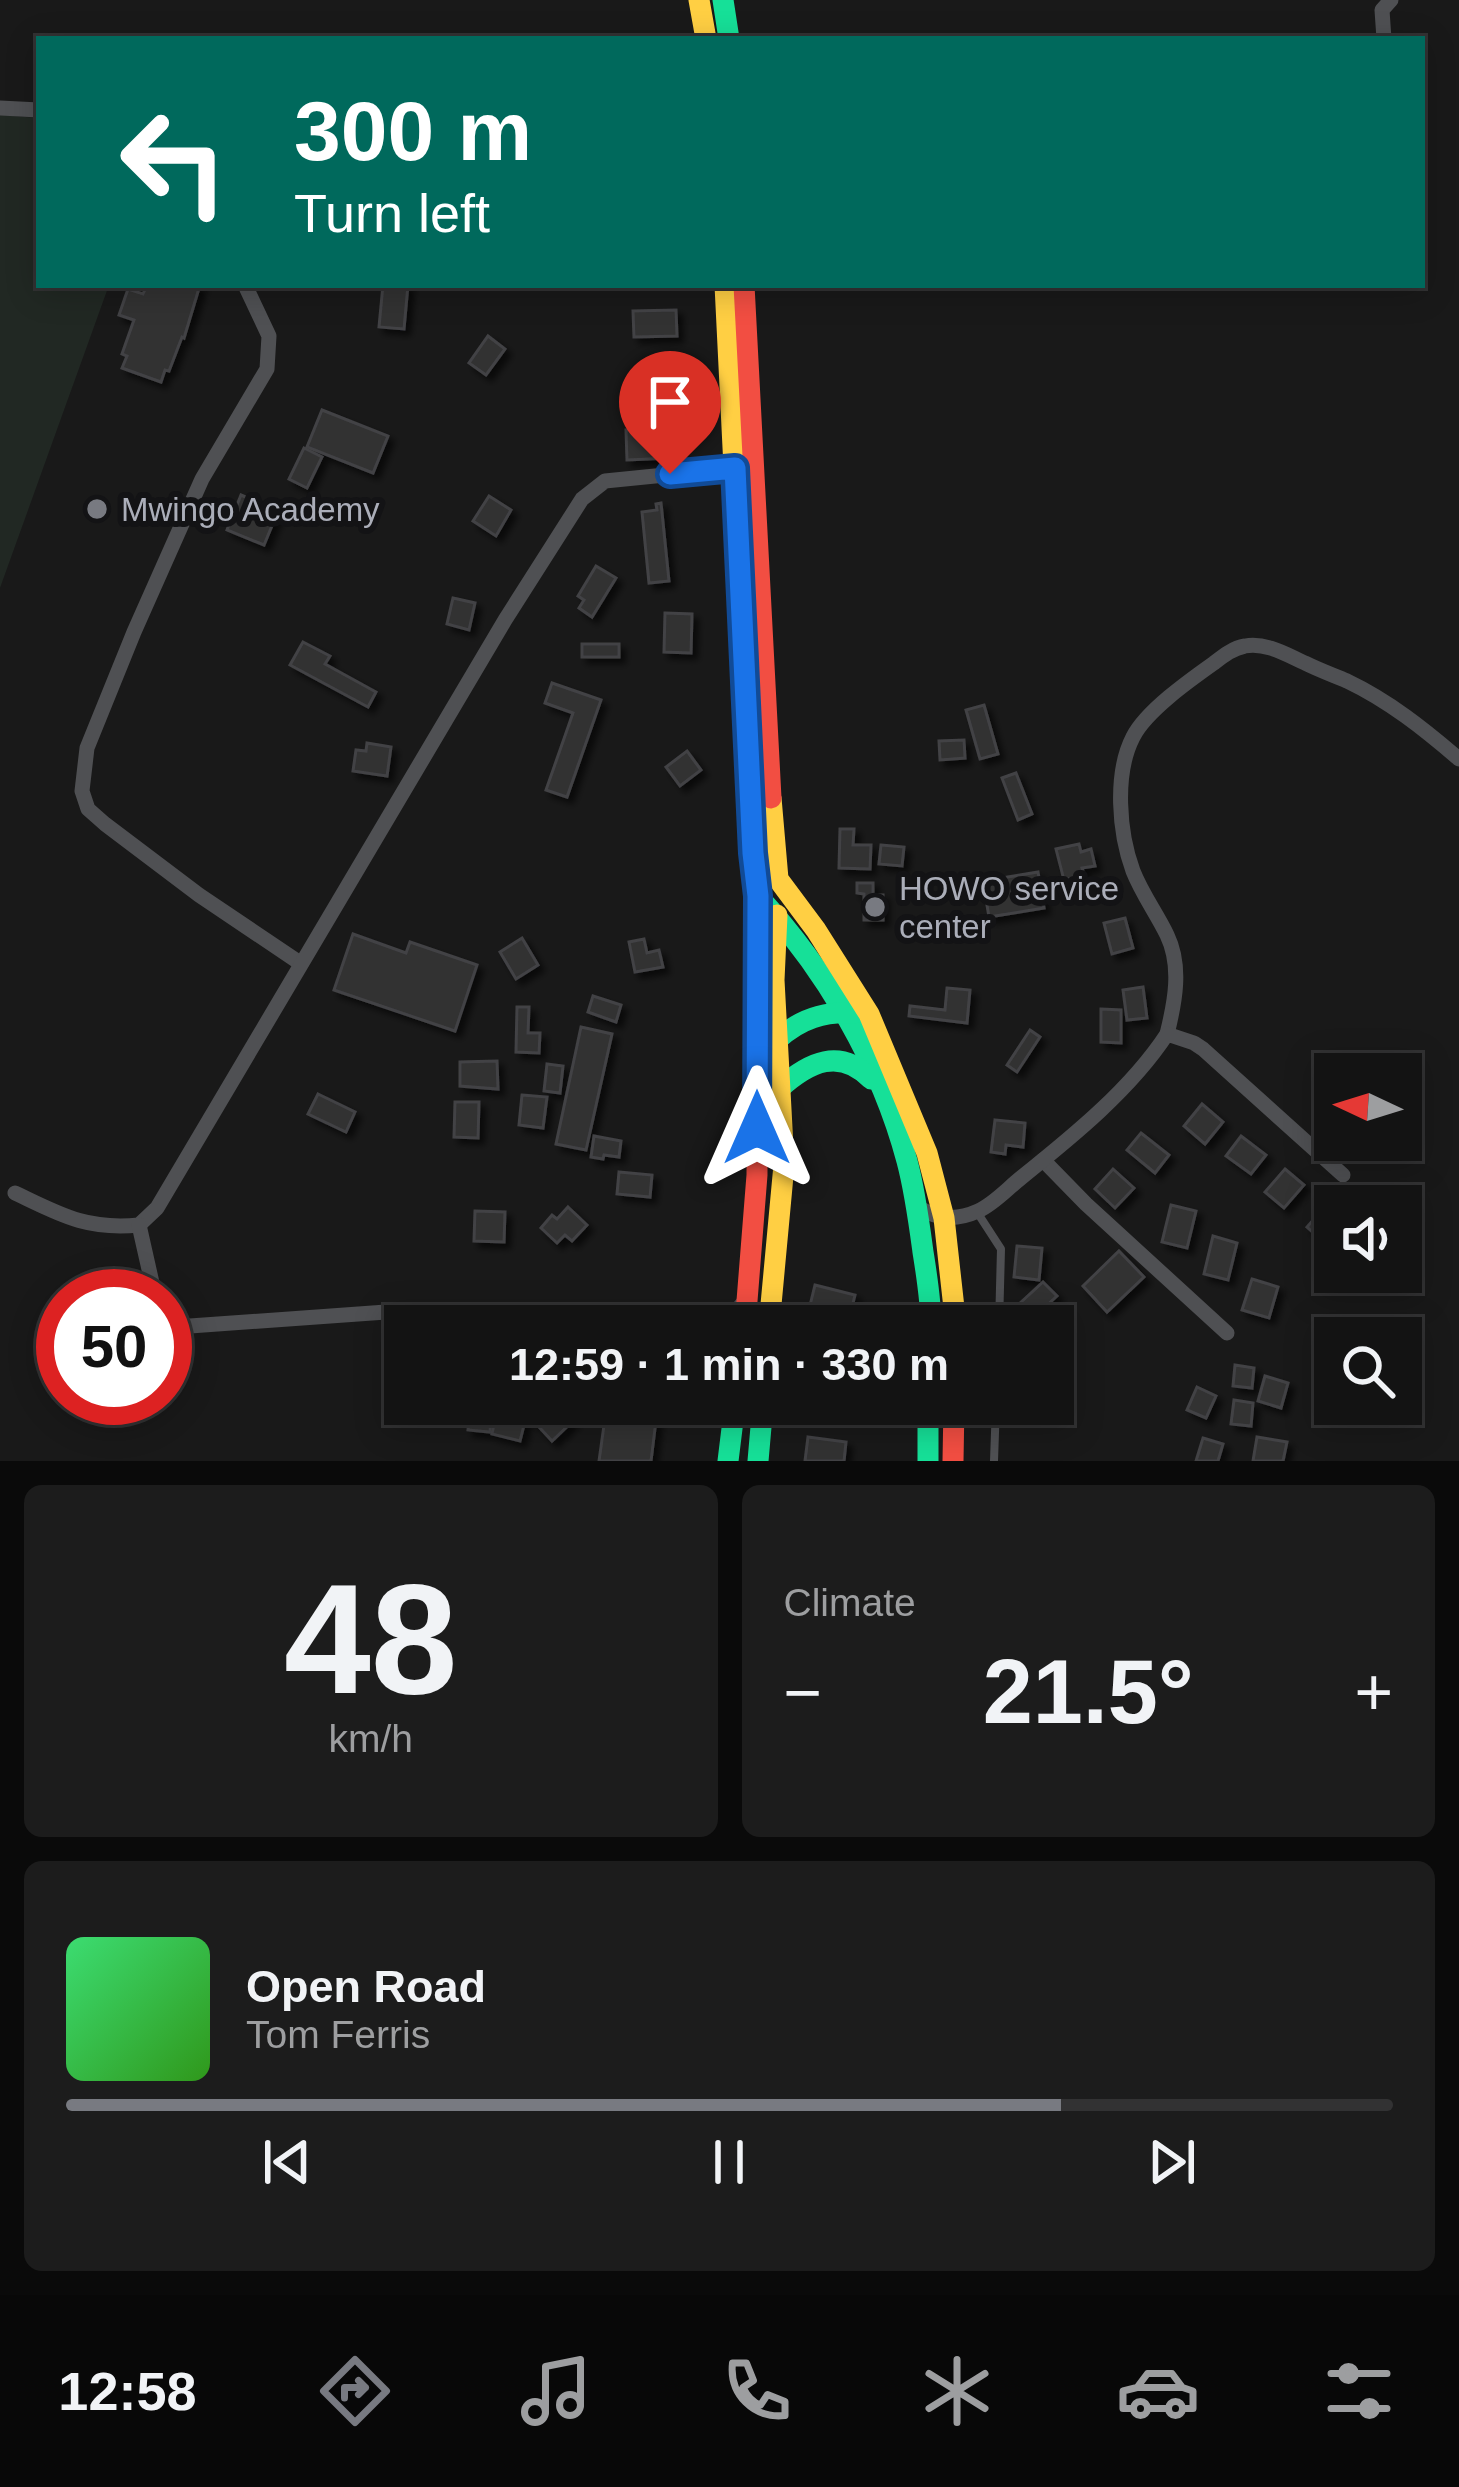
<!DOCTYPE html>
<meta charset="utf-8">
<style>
:root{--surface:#131313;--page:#1c1c1c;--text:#f1f3f6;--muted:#9d9ea0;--line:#323233;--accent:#787a81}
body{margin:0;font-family:Helvetica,sans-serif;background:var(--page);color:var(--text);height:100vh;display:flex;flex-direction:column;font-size:45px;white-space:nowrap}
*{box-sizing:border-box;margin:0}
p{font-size:39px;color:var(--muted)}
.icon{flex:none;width:66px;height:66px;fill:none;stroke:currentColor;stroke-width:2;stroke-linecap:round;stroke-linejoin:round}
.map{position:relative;height:1461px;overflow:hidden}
.drawer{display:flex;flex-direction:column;gap:24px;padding:24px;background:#0a0a0a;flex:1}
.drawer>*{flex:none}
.top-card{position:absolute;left:36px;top:36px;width:1389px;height:252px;border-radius:0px;box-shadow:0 6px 30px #0003,0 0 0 3px var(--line);background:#00695c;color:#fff;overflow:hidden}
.needle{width:78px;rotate:274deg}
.buttons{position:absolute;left:1314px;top:1053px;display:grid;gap:24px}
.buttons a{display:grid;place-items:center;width:108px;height:108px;border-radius:0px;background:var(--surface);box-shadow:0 6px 30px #0003,0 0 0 3px var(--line);font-size:60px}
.speed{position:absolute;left:36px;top:1269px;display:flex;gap:24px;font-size:60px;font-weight:700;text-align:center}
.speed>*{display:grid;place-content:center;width:156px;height:156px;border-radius:50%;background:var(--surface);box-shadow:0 6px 30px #0003,0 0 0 3px var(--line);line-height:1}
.speed .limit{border:18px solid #d22;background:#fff;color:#111}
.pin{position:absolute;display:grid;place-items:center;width:102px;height:102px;color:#fff;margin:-123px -51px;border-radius:50% 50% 50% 0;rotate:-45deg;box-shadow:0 0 12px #0007}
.pin .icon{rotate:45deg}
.me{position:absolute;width:132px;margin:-66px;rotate:0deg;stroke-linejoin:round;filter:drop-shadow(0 0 9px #0008)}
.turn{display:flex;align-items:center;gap:42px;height:252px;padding:0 60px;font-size:54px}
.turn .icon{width:156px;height:156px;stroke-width:2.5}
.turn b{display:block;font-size:84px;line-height:102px}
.big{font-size:90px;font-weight:700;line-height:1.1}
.drawer .widget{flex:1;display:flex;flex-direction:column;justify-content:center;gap:18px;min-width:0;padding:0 42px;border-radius:18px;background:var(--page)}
.drawer .dial{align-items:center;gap:0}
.dial b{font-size:156px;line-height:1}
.song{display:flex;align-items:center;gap:36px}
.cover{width:144px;height:144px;border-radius:18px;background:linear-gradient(135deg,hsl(140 70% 55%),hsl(110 70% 35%))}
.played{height:12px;border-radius:6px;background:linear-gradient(90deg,var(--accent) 75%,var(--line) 75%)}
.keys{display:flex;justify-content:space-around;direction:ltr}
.heat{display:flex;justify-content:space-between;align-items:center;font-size:66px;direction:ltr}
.drawer .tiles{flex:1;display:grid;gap:24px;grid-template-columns:1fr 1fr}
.widget:last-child{grid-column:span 2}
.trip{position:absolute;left:384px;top:1305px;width:690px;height:120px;border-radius:0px;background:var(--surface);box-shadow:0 6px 30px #0003,0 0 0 3px var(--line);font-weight:700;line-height:120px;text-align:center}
.menu{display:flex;height:192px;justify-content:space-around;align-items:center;background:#080808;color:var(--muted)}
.menu .icon{width:84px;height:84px}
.menu .selected{color:var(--accent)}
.menu b{font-size:54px;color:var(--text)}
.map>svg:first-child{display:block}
.green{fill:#212823}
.building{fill:#313132;stroke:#424245;stroke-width:3;filter:url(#shadow)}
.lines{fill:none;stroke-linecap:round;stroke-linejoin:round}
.lane{stroke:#4f5053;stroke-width:8}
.street{stroke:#4f5053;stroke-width:15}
.fast{stroke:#16e098;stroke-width:21}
.slow{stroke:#ffcf43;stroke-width:21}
.jam{stroke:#f24e42;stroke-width:21}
.route-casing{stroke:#114b97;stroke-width:30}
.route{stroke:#1a73e8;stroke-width:21}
.poi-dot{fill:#787a81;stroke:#131315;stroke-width:4.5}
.labels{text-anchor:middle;stroke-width:12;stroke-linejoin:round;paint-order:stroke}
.poi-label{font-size:33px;fill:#abaeb9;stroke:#131315;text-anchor:start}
</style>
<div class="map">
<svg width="1459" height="1461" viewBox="0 0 1459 1461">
<defs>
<filter id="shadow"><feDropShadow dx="5.5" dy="5.5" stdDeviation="3" flood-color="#0009"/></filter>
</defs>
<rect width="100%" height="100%" fill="#191919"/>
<!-- green -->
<path class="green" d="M0,115L39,118V285H109L0,588Z"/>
<!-- building -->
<g class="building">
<path d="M147,285H200L184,338L182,337L169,371L165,370L161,382L122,368L127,356L122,354L134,320L119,315L128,289L143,294Z"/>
<path d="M383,285H408L404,329L379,327Z"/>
<path d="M676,310L677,336L634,337L633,311Z"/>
<path d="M488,336L505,349L486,375L469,363Z"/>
<path d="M322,410L388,436L373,473L307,447Z"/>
<path d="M669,428L670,458L627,460L626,430Z"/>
<path d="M304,448L322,457L307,488L289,479Z"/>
<path d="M241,495L278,511L264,545L227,530Z"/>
<path d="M489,496L511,510L496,536L473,521Z"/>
<path d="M661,503L669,581L649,583L642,512L657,510L656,504Z"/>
<path d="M596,566L616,578L592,617L579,608L584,600L578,596Z"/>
<path d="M453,598L475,603L469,630L447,624Z"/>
<path d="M665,613L692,614L691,653L664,652Z"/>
<path d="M303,642L330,656L325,664L376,692L368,707L290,665Z"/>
<rect x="582" y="644" width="37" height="13"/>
<path d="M552,683L601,700L567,797L546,790L573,713L545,703Z"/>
<path d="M984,705L998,754L980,759L966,710Z"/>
<path d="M964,740L965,758L940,760L939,741Z"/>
<path d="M367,743L391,747L387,776L353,771L356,750L366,751Z"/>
<path d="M687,751L701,770L680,786L666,767Z"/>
<path d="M1016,773L1032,814L1018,820L1002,778Z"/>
<path d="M840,829H854L853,845H871L870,869L839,868Z"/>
<path d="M1079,844L1081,852L1091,849L1095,866L1082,868L1084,875L1064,880L1056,849Z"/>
<path d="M881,845L904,847L902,866L879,864Z"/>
<path d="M1038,872L1044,908L989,917L983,881Z"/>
<path d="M857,883H873V895H883V920H864V894L857,893Z"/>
<path d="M1125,918L1133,948L1112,954L1104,923Z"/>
<path d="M353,934L406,953L410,942L477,965L455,1031L334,990Z"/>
<path d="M522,938L538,965L516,979L500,952Z"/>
<path d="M644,939L647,953L659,950L663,967L635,972L629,942Z"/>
<path d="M1143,987L1147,1018L1127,1020L1123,990Z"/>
<path d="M947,988L970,990L967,1023L909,1016L910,1006L945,1010Z"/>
<path d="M593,996L621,1005L616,1022L588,1012Z"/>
<path d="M517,1007H529L528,1033H540L539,1053L516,1052Z"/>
<path d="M1101,1009L1121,1010V1043L1101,1042Z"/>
<path d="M581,1027L612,1034L586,1150L556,1144Z"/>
<path d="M1030,1030L1040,1037L1017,1072L1007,1065Z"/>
<path d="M497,1061L498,1089L460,1086V1062Z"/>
<path d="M547,1064L563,1066L560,1093L544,1091Z"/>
<path d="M318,1094L355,1112L346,1132L308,1114Z"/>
<path d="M522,1095L547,1097L543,1128L519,1125Z"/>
<path d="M455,1102H479L478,1138L454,1137Z"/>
<path d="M1202,1104L1223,1122L1205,1144L1184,1126Z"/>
<path d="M995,1120L1025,1123L1023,1147L1006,1145L1005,1154L991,1152Z"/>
<path d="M1141,1133L1169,1155L1155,1173L1127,1150Z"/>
<path d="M594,1136L621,1141L619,1157L604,1155L603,1159L591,1157Z"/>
<path d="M1241,1136L1266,1155L1251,1174L1226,1156Z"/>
<path d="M1113,1169L1134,1188L1115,1208L1095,1189Z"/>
<path d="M1285,1169L1304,1185L1284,1208L1265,1192Z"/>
<path d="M619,1172L652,1175L650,1197L617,1194Z"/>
<path d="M1171,1205L1196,1211L1187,1248L1162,1242Z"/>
<path d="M568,1207L587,1225L572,1241L565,1235L557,1243L541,1228L552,1215L557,1219Z"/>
<path d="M475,1211L505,1212L504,1242L474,1241Z"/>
<path d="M1321,1211L1335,1224V1236L1327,1245L1307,1227Z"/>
<path d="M1213,1236L1237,1243L1228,1280L1204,1274Z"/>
<path d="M1017,1246L1042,1248L1039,1280L1014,1277Z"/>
<path d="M1119,1251L1144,1277L1107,1312L1083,1286Z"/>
<path d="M1252,1279L1278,1287L1269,1318L1242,1310Z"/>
<path d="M1043,1282L1057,1296L1033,1318L1019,1304Z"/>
<path d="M815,1285L855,1295L847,1326H805Z"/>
<path d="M1235,1365L1254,1368L1252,1388L1233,1386Z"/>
<path d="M1265,1376L1288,1383L1281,1408L1258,1401Z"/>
<path d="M1197,1387L1216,1396L1206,1418L1187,1410Z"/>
<path d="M1234,1400L1253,1403L1251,1426L1231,1424Z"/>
<path d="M542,1404H557L573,1421L552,1441L529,1416Z"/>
<path d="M607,1404H658L651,1461H599Z"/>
<path d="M470,1408L492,1410L490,1432L468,1430Z"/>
<path d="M497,1410L526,1417L520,1441L492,1434Z"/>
<path d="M808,1437L846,1442L844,1461H805Z"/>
<path d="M1257,1437L1287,1442L1283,1461H1253Z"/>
<path d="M1203,1438L1223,1444L1218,1461H1196Z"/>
</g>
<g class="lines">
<!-- lane -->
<g class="lane">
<path d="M977,1212L1001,1249L999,1326"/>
<path d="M994,1461L996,1404"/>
</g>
<!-- street -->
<g class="street">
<path d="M1384,39L1382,10L1391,0"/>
<path d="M0,108L39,110"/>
<path d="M245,285L269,336L267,369L202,479L134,632L87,748L82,791L88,809L105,824L199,895L300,963"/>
<path d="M1167,1034C1175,1002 1182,966 1167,935C1157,914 1142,894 1133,871C1119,833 1114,774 1133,737C1146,711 1190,680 1214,663C1223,656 1233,648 1245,646C1266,642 1287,655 1305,663C1319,670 1333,675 1347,681C1389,701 1424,729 1459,759"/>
<path d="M1043,1160L1086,1204L1227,1333"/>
<path d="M15,1193C61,1215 86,1230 139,1225L157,1208L505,620L582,499L605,481L735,468"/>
<path d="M917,1206C935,1219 956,1221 978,1211C994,1204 1008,1188 1022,1177C1073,1136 1131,1089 1167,1034L1194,1043L1203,1049L1343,1175"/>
<path d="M139,1225L155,1296"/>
<path d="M165,1315L179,1325L190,1326L400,1311C458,1312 514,1317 571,1326"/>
<path d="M724,1326L747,1298"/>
</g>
<!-- fast -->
<g class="fast">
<path d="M723,0L729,39"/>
<path d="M758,896C826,970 881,1063 907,1161C915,1191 919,1222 923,1252C927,1277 931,1301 931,1326"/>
<path d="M778,1039C800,1019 824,1011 854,1013"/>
<path d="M780,1088C809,1062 840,1047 871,1079"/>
<path d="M928,1404V1461"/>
<path d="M728,1461L735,1404"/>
<path d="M758,1461L763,1404"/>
</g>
<!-- slow -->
<g class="slow">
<path d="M699,0L706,39"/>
<path d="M725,285L753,853L758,896V956"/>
<path d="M771,798L778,879L816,930L869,1014L927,1153L944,1218L956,1326"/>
<path d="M769,1326L784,1165L774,980L777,915"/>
</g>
<!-- jam -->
<g class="jam">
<path d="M744,285L771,798"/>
<path d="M745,1326L757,1175L758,956"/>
<path d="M953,1461L954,1404"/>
</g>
</g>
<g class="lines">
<defs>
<path id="route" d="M670,474L735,468L753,853L758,896L757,1128"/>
</defs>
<!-- route casing -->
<use href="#route" class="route-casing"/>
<!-- route -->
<use href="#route" class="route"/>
</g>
<!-- markers -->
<g class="poi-dot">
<circle cx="97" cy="509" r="12"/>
<circle cx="875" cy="907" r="12"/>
</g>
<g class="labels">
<!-- poi labels -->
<g class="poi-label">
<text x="121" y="521">Mwingo Academy</text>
<text x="899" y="900">HOWO service<tspan x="899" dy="38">center</tspan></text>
</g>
</g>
</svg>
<div class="buttons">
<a><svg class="needle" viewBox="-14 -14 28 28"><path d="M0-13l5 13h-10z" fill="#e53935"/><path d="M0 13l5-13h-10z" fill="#9d9ea0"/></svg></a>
<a><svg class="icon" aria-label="sound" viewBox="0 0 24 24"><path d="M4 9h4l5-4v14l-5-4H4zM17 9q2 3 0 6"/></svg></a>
<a><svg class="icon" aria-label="search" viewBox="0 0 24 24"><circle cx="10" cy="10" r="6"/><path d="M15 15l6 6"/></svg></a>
</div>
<div class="speed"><div class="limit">50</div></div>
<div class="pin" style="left:670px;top:474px;background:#d93025"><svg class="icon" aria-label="arrive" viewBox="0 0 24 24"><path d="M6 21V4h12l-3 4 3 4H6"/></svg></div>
<svg class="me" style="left:757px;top:1128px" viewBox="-20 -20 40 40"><path d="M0-17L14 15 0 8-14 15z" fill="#1a73e8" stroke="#fff" stroke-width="4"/></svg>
<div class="trip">12:59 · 1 min · 330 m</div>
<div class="top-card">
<div class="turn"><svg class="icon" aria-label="left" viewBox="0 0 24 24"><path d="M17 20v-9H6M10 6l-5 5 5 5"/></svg><div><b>300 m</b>Turn left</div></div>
</div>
</div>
<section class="drawer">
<div class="tiles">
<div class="widget dial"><b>48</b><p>km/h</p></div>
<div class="widget"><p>Climate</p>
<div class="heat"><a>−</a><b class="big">21.5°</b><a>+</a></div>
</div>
<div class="widget">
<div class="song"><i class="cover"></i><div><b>Open Road</b><p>Tom Ferris</p></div></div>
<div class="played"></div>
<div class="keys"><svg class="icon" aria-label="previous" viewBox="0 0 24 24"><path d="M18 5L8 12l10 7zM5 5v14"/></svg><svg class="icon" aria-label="pause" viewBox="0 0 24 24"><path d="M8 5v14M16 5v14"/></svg><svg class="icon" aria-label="next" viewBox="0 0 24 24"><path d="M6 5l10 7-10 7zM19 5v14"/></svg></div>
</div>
</div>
</section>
<nav class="menu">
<b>12:58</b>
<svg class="icon selected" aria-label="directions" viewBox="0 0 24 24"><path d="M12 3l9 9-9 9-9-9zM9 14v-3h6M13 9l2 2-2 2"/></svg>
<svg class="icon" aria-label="music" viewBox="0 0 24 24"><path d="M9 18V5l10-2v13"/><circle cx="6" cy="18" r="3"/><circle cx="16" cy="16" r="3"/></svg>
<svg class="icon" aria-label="phone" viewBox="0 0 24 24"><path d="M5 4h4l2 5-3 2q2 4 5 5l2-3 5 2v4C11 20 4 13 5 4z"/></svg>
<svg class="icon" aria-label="climate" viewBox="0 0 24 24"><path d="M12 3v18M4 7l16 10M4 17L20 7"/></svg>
<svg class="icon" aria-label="car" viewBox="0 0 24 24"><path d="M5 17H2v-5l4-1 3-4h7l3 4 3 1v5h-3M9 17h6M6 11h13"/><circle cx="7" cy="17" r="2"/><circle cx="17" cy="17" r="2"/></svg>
<svg class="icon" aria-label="filters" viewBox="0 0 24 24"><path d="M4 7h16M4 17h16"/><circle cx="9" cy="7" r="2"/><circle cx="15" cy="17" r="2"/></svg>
</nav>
